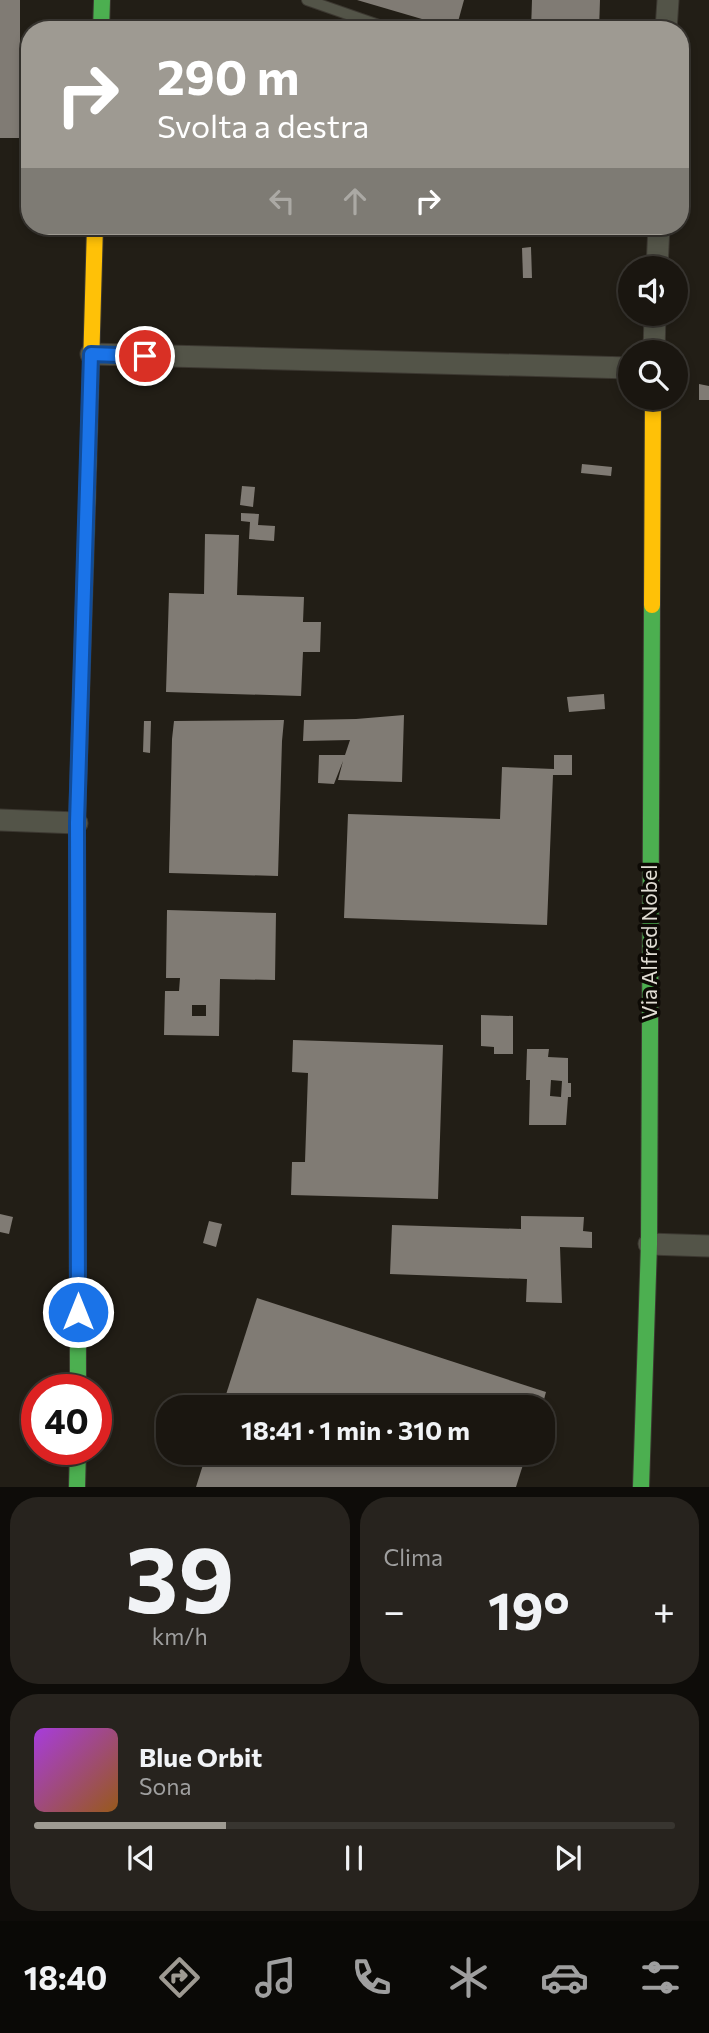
<!DOCTYPE html>
<html lang="it">
<meta charset="utf-8">
<style>
:root{--surface:#1a1610;--page:#27231e;--text:#f1f3f6;--muted:#9f9f9f;--line:#383530;--accent:#9e9a92}
body{margin:0;font-family:Commissioner,sans-serif;background:var(--page);color:var(--text);height:100vh;display:flex;flex-direction:column;font-size:26px;white-space:nowrap}
*{box-sizing:border-box;margin:0}
p{font-size:23px;color:var(--muted)}
.icon{flex:none;width:38px;height:38px;fill:none;stroke:currentColor;stroke-width:2;stroke-linecap:round;stroke-linejoin:round}
.map{position:relative;height:1487px;overflow:hidden}
.side{display:flex;flex-direction:column;gap:10px;padding:10px;background:#0e0c09;flex:1}
.side>*{flex:none}
.banner{position:absolute;left:21px;top:21px;width:668px;height:214px;border-radius:28px;box-shadow:0 4px 10px #0003,0 0 0 2px var(--line);background:#9e9a92;color:#fff;overflow:hidden}
.buttons{position:absolute;left:618px;top:256px;display:grid;gap:14px}
.buttons a{display:grid;place-items:center;width:70px;height:70px;border-radius:50%;background:var(--surface);box-shadow:0 4px 10px #0003,0 0 0 2px var(--line);font-size:35px}
.speed{position:absolute;left:21px;top:1374px;display:flex;gap:14px;font-size:35px;font-weight:700;text-align:center}
.speed>*{display:grid;place-content:center;width:91px;height:91px;border-radius:50%;background:var(--surface);box-shadow:0 4px 10px #0003,0 0 0 2px var(--line);line-height:1}
.speed .limit{border:10px solid #d22;background:#fff;color:#111}
.pin{position:absolute;display:grid;place-items:center;width:60px;height:60px;color:#fff;margin:-30px;border:4px solid #fff;border-radius:50%;box-shadow:0 2px 7px #0007}
.me{position:absolute;width:77px;margin:-38px;rotate:0deg;stroke-linejoin:round;filter:drop-shadow(0 0 5px #0008)}
.turn{display:flex;align-items:center;gap:24px;height:147px;padding:0 21px;font-size:32px}
.turn .icon{width:91px;height:91px;stroke-width:2.5}
.turn b{display:block;font-size:49px;line-height:60px}
.lanes{display:flex;align-items:center;height:66px;padding:0 21px;background:#0003;justify-content:center;gap:35px;direction:ltr}
.lanes .off{opacity:.35}
.big{font-size:52px;font-weight:700;line-height:1.1}
.side .card{flex:1;display:flex;flex-direction:column;justify-content:center;gap:10px;min-width:0;padding:0 24px;border-radius:28px;background:var(--page)}
.side .dial{align-items:center;gap:0}
.dial b{font-size:91px;line-height:1}
.song{display:flex;align-items:center;gap:21px}
.cover{width:84px;height:84px;border-radius:10px;background:linear-gradient(135deg,hsl(280 70% 55%),hsl(30 70% 35%))}
.played{height:7px;border-radius:4px;background:linear-gradient(90deg,var(--accent) 30%,var(--line) 30%)}
.keys{display:flex;justify-content:space-around;direction:ltr}
.heat{display:flex;justify-content:space-between;align-items:center;font-size:38px;direction:ltr}
.side .tiles{flex:1;display:grid;gap:10px;grid-template-columns:1fr 1fr}
.card:last-child{grid-column:span 2}
.trip{position:absolute;left:156px;top:1395px;width:399px;height:70px;border-radius:28px;background:var(--surface);box-shadow:0 4px 10px #0003,0 0 0 2px var(--line);font-weight:700;line-height:70px;text-align:center}
.dock{display:flex;height:112px;justify-content:space-around;align-items:center;background:#0a0906;color:var(--muted)}
.dock .icon{width:49px;height:49px}
.dock .active{color:var(--accent)}
.dock b{font-size:32px;color:var(--text)}
.map>svg:first-child{display:block}
.building{fill:#807b74;fill-rule:evenodd}
.lines{fill:none;stroke-linecap:round;stroke-linejoin:round}
.lane-casing{stroke:#3c3831;stroke-width:12}
.street-casing{stroke:#3c3831;stroke-width:23}
.fast-casing{stroke:#3c3831;stroke-width:18}
.slow-casing{stroke:#3c3831;stroke-width:18}
.lane{stroke:#535448;stroke-width:10}
.street{stroke:#535448;stroke-width:21}
.fast{stroke:#4caf50;stroke-width:16}
.slow{stroke:#ffc107;stroke-width:16}
.route-casing{stroke:#114b97;stroke-width:18}
.route{stroke:#1a73e8;stroke-width:12}
.labels{text-anchor:middle;stroke-width:7;stroke-linejoin:round;paint-order:stroke}
.street-label{font-size:21px;fill:#e1ddd4;stroke:#0d0a05}
</style>
<div class="map">
<svg width="709" height="1487" viewBox="0 0 709 1487">
<rect width="100%" height="100%" fill="#221e16"/>
<!-- building -->
<g class="building">
<rect x="0" y="0" width="20" height="138"/>
<path d="M357,0H464L456,29Z"/>
<path d="M532,0H600L599,30H531Z"/>
<path d="M531,247L532,278H523L522,248Z"/>
<path d="M699,384L709,386V400H699Z"/>
<path d="M582,464L612,467L611,476L581,473Z"/>
<path d="M242,486L255,487L253,507L240,505Z"/>
<path d="M241,513L259,514L258,525L275,526L274,541L249,539L250,522L241,521Z"/>
<path d="M205,534L239,535L237,595L304,597L303,622H321L320,652H303L301,696L166,692L169,593L204,594Z"/>
<path d="M604,694L605,709L569,712L567,697Z"/>
<path d="M404,715L402,782L338,780L343,761L334,784L318,783L319,755H345L350,740L303,741L304,720L356,719Z"/>
<path d="M284,720L282,741L278,876L169,873L172,739L174,721Z"/>
<path d="M144,721H151L150,753L143,752Z"/>
<path d="M554,755H572V775H553L547,925L344,918L348,814L500,819L502,767L554,769Z"/>
<path d="M167,910L276,913L275,980L220,979L219,1036L164,1035L165,991H179L180,978H166ZM192,1005H206V1016H192Z"/>
<path d="M481,1015L513,1016V1054H494V1047L481,1046Z"/>
<path d="M293,1040L443,1045L438,1199L291,1195L292,1162H305L308,1073L292,1072Z"/>
<path d="M527,1049H549L548,1057L568,1058V1083H571V1097H568L566,1125H529L530,1080H526ZM551,1080L562,1081L561,1097L550,1096Z"/>
<path d="M0,1214L13,1217L9,1234L0,1232Z"/>
<path d="M521,1216L584,1217L583,1231L592,1232V1248L560,1247L562,1303L526,1302L527,1279L390,1274L392,1225L521,1229Z"/>
<path d="M209,1221L222,1224L216,1247L203,1243Z"/>
<path d="M257,1298L546,1392L542,1407H222Z"/>
<path d="M207,1452H527L516,1487H196Z"/>
</g>
<g class="lines">
<defs>
<path id="lane" d="M307,0L393,30"/>
<g id="street">
<path d="M666,30L668,0"/>
<path d="M657,268L659,226"/>
<path d="M654,352L655,313"/>
<path d="M91,354L630,368"/>
<path d="M0,820L77,823"/>
<path d="M649,1244L709,1246"/>
</g>
<g id="fast">
<path d="M101,30L102,0"/>
<path d="M78,1390L77,823L87,508"/>
<path d="M77,1487L78,1449"/>
<path d="M641,1487L649,1244L652,605"/>
</g>
<g id="slow">
<path d="M87,508L95,226"/>
<path d="M652,605L653,397"/>
</g>
</defs>
<!-- lane casing -->
<use href="#lane" class="lane-casing"/>
<!-- street casing -->
<use href="#street" class="street-casing"/>
<!-- fast casing -->
<use href="#fast" class="fast-casing"/>
<!-- slow casing -->
<use href="#slow" class="slow-casing"/>
<!-- lane -->
<use href="#lane" class="lane"/>
<!-- street -->
<use href="#street" class="street"/>
<!-- fast -->
<use href="#fast" class="fast"/>
<!-- slow -->
<use href="#slow" class="slow"/>
</g>
<g class="lines">
<defs>
<path id="route" d="M78,1312L77,823L91,354L145,356"/>
</defs>
<!-- route casing -->
<use href="#route" class="route-casing"/>
<!-- route -->
<use href="#route" class="route"/>
</g>
<g class="labels">
<!-- street labels -->
<g class="street-label">
<text transform="translate(650 942) rotate(-90)" y="7">Via Alfred Nobel</text>
</g>
</g>
</svg>
<div class="buttons">
<a><svg class="icon" aria-label="sound" viewBox="0 0 24 24"><path d="M4 9h4l5-4v14l-5-4H4zM17 9q2 3 0 6"/></svg></a>
<a><svg class="icon" aria-label="search" viewBox="0 0 24 24"><circle cx="10" cy="10" r="6"/><path d="M15 15l6 6"/></svg></a>
</div>
<div class="speed"><div class="limit">40</div></div>
<div class="pin" style="left:145px;top:356px;background:#d93025"><svg class="icon" aria-label="arrive" viewBox="0 0 24 24"><path d="M6 21V4h12l-3 4 3 4H6"/></svg></div>
<svg class="me" style="left:78px;top:1312px" viewBox="-20 -20 40 40"><circle r="17" fill="#1a73e8" stroke="#fff" stroke-width="3"/><path d="M0-11L8 9 0 5-8 9z" fill="#fff"/></svg>
<div class="trip">18:41 · 1 min · 310 m</div>
<div class="banner">
<div class="turn"><svg class="icon" aria-label="right" viewBox="0 0 24 24"><path d="M7 20v-9h11M14 6l5 5-5 5"/></svg><div><b>290 m</b>Svolta a destra</div></div>
<div class="lanes"><svg class="icon off" aria-label="left" viewBox="0 0 24 24"><path d="M17 20v-9H6M10 6l-5 5 5 5"/></svg><svg class="icon off" aria-label="ahead" viewBox="0 0 24 24"><path d="M12 20V5M6 11l6-6 6 6"/></svg><svg class="icon" aria-label="right" viewBox="0 0 24 24"><path d="M7 20v-9h11M14 6l5 5-5 5"/></svg></div>
</div>
</div>
<section class="side">
<div class="tiles">
<div class="card dial"><b>39</b><p>km/h</p></div>
<div class="card"><p>Clima</p>
<div class="heat"><a>−</a><b class="big">19°</b><a>+</a></div>
</div>
<div class="card">
<div class="song"><i class="cover"></i><div><b>Blue Orbit</b><p>Sona</p></div></div>
<div class="played"></div>
<div class="keys"><svg class="icon" aria-label="previous" viewBox="0 0 24 24"><path d="M18 5L8 12l10 7zM5 5v14"/></svg><svg class="icon" aria-label="pause" viewBox="0 0 24 24"><path d="M8 5v14M16 5v14"/></svg><svg class="icon" aria-label="next" viewBox="0 0 24 24"><path d="M6 5l10 7-10 7zM19 5v14"/></svg></div>
</div>
</div>
</section>
<nav class="dock">
<b>18:40</b>
<svg class="icon active" aria-label="directions" viewBox="0 0 24 24"><path d="M12 3l9 9-9 9-9-9zM9 14v-3h6M13 9l2 2-2 2"/></svg>
<svg class="icon" aria-label="music" viewBox="0 0 24 24"><path d="M9 18V5l10-2v13"/><circle cx="6" cy="18" r="3"/><circle cx="16" cy="16" r="3"/></svg>
<svg class="icon" aria-label="phone" viewBox="0 0 24 24"><path d="M5 4h4l2 5-3 2q2 4 5 5l2-3 5 2v4C11 20 4 13 5 4z"/></svg>
<svg class="icon" aria-label="climate" viewBox="0 0 24 24"><path d="M12 3v18M4 7l16 10M4 17L20 7"/></svg>
<svg class="icon" aria-label="car" viewBox="0 0 24 24"><path d="M5 17H2v-5l4-1 3-4h7l3 4 3 1v5h-3M9 17h6M6 11h13"/><circle cx="7" cy="17" r="2"/><circle cx="17" cy="17" r="2"/></svg>
<svg class="icon" aria-label="filters" viewBox="0 0 24 24"><path d="M4 7h16M4 17h16"/><circle cx="9" cy="7" r="2"/><circle cx="15" cy="17" r="2"/></svg>
</nav>
